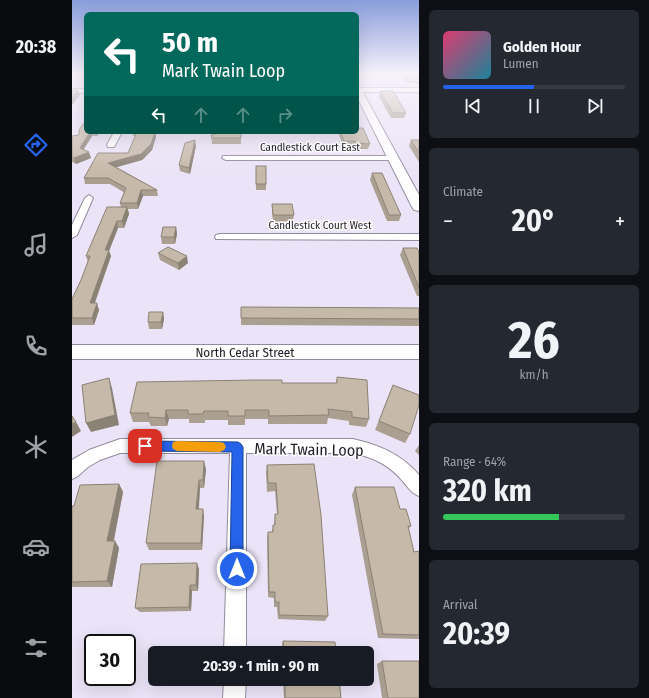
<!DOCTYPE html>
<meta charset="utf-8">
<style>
:root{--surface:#171b24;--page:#242831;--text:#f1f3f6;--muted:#9ea1a6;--line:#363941;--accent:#2563eb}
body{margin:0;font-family:"Fira Sans Condensed",sans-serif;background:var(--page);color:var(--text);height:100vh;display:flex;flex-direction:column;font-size:15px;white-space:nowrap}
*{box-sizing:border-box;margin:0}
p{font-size:13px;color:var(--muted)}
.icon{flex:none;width:22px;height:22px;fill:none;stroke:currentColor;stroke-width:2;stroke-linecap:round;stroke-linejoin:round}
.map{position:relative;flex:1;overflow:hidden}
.side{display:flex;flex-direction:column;gap:10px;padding:10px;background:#0d0f14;width:230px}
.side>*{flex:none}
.top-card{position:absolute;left:12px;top:12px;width:275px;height:122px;border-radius:6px;box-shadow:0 4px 16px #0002;background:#00695c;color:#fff;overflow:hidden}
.speed{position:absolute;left:12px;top:634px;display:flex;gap:8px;font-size:20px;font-weight:700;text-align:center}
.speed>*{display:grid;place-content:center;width:52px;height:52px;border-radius:50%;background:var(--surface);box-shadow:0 4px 16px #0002;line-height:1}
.speed .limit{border:2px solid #111;border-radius:6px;background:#fff;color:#111}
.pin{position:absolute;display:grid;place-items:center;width:34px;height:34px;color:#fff;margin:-17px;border-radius:8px;box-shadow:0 2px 6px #0006}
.me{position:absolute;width:44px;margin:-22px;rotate:0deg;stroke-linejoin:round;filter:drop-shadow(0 0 3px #0008)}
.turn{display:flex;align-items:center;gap:14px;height:84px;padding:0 12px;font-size:18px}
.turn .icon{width:52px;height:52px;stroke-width:2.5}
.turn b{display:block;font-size:28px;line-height:34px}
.lanes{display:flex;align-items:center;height:38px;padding:0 12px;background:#0003;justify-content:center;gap:20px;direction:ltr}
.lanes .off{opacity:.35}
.big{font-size:30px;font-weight:700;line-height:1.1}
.side .card{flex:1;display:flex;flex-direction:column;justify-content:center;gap:6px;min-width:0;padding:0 14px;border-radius:6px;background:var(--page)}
.side .dial{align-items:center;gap:0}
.dial b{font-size:52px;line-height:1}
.song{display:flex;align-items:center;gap:12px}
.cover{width:48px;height:48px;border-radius:6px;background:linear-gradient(135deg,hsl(340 70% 55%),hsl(190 70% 35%))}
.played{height:4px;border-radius:2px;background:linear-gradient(90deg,var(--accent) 50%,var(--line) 50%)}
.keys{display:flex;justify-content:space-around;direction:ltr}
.heat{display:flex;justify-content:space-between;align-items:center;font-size:22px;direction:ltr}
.charge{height:6px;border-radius:3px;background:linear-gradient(90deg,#34c759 64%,var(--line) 0)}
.trip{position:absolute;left:76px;top:646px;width:226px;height:40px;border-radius:6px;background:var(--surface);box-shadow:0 4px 16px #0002;font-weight:700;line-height:40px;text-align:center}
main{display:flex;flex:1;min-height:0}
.tabs{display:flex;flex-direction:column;width:72px;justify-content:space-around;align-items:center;background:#090b0e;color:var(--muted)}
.tabs .icon{width:28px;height:28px}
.tabs .on{color:var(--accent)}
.tabs b{font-size:18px;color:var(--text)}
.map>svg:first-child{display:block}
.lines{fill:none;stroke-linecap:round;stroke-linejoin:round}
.street-casing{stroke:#918b9d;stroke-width:2}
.secondary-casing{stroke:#918b9d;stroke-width:2}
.street{fill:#fff;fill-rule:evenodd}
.secondary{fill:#fff;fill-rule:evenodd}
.wall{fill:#ab9f91}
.shaded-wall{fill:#8b8276}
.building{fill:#c7b9a9;stroke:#8b8276}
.route{fill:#2563eb;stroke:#184099}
.slow{fill:#f59e0b}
.labels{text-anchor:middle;stroke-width:3;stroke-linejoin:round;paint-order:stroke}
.far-street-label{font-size:11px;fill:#211e26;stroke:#fff}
.street-label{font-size:13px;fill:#211e26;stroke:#fff}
.near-street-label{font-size:16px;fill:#211e26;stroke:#fff}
</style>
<main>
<nav class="tabs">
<b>20:38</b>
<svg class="icon on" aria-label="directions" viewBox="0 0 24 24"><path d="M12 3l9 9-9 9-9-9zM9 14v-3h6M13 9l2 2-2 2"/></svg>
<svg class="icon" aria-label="music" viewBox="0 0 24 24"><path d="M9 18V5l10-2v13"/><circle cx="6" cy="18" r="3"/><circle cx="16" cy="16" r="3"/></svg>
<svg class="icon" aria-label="phone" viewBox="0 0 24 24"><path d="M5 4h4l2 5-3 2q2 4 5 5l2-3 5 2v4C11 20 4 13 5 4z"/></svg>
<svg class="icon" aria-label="climate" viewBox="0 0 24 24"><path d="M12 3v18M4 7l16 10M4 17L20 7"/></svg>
<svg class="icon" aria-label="car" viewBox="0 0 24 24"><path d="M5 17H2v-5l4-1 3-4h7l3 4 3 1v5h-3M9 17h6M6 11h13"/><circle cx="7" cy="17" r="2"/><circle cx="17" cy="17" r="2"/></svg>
<svg class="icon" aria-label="filters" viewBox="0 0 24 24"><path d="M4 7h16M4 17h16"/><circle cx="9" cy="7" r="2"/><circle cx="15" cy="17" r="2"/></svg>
</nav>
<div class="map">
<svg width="347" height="698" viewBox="0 0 347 698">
<rect width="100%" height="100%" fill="#ebe3f7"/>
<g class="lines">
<defs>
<g id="street">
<rect x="285" y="88" width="62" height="4"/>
<rect x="0" y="89" width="14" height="4"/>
<path d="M42,132H50L42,147H36L35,145Z"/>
<path d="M151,156H321L325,158L321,160H154L150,158Z"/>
<path d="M17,195L21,198L5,235L0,238V225L13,198Z"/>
<path d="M148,234H347V240L144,239L143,237L144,235Z"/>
<path d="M48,439H281C307,445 329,454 347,475V496C338,493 334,484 327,477C314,463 299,457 281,453H174V653H152L158,453H48L28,460L16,467L6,476L0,479V460L17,450Z"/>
<path d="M152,679H174L173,698H151Z"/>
</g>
<g id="secondary">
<path d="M285,86L289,89L347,195V211L342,210L340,207L285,97Z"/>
<rect x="0" y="345" width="347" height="14"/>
</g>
</defs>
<!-- street casing -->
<use href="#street" class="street-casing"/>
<!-- secondary casing -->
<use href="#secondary" class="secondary-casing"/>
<!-- street -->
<use href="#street" class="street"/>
<!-- secondary -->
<use href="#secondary" class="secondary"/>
</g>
<!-- wall -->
<g class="wall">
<path d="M328,74H347V86L343,83H335Z"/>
<path d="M308,91L334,113L332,118H319L307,97Z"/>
<path d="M14,132H28L25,136H20L12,149L19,158L4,164L0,162V136L7,135Z"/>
<path d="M60,132H83L84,137L80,150L70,160L44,167L85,190L86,196H71L66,209H56L57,214L52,228H46L37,251L39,256L23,303L27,310L22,325H0V299L9,280L16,262L14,256L49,207L48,203L53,193L38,184H13L12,178L56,153L63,136H61Z"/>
<path d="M169,132V144H140L139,135Z"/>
<path d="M266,132H285L298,144L296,149H283L282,147L271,146Z"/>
<path d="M339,140H347V162L337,146Z"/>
<path d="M124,146L118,174L108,171L107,165Z"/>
<rect x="184" y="166" width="10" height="24"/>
<path d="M300,173L329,215L327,221H315L298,180Z"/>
<path d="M200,204L222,215L221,221L201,222L200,211Z"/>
<path d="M104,227L105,234L103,244H90L89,237Z"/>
<path d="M331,248L347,252V296H345L328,255Z"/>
<path d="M86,253L116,263L107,270L88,260Z"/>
<path d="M169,307L347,308V326L169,325Z"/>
<path d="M91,312L92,319L90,329H77L76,322Z"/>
<path d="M265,377L297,419L294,427L277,425V421L256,418L255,424H196V419H173V425H156V420H133V423H117V419H97L95,426H79L77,422H61L58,413L210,383H264Z"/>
<path d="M321,385L338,434L333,443L303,430Z"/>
<path d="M347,445V455L343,451Z"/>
<path d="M242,464L256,616L253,621L206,619L205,607H202V598L196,597L195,539L196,532H200L201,525H202L203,514H205L203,491L195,492L194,473L195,465Z"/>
<path d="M134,469L132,488H128L127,509L132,516L130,550H77L74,543Z"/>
<path d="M47,484L51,492L42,541H43L47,548L40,587H0V506H2Z"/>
<path d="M283,487L328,509L339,526L336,529L342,552L347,551V639L306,638L280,495Z"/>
<path d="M127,569L126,591H120L119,611L68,612L63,608Z"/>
<path d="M211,641L264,653H210V645Z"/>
<path d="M310,661L347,698H310L305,664Z"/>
<path d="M211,679H267L269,698H212Z"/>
</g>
<!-- shaded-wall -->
<g class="shaded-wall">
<path d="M6,90L8,95L0,105V98Z"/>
<path d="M18,132H19L20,136L9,153L8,148Z"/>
<path d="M24,132H28L25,136Z"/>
<path d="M83,132L84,137L80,150L70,160L38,169L36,163L69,154Z"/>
<path d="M123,140L124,146L118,174L117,168Z"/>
<path d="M17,152L19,158L4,164L2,158Z"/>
<path d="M69,190L71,196L66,209L65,203Z"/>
<path d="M55,207L57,214L52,228L50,221Z"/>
<path d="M45,221L46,228L37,251L39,256L20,310L18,303L33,250Z"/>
<path d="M104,227L105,234L103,244L102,237Z"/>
<path d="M115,256L116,263L107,270L106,263Z"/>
<path d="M25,303L27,310L22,325L20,318Z"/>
<path d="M91,312L92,319L90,329L89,322Z"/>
<path d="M37,378L40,388L47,425L19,432L14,423Z"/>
<path d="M94,410L97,419L95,426L93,418Z"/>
<path d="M4,422L9,431L0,437V424Z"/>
<path d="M132,461L134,469L132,488L131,480Z"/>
<path d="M127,480L128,488L126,516L124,509Z"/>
<path d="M47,484L51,492L40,548L35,541Z"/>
<path d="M131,509L132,516L130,550L129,543Z"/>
<path d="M43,541L47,548L40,587L35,581Z"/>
<path d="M125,563L127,569L126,591L124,585Z"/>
<path d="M118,585L120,591L119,611L117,607Z"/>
</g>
<!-- building -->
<g class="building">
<path d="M336,74H347V77L345,76H337Z"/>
<path d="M0,90H6L0,98Z"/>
<path d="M308,91H321L334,113H321Z"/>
<path d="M14,120V132H18L8,148L17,152L2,158L0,157V136L7,135V130Z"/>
<path d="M285,128H291L298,144L284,143L283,141H272L268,132H285Z"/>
<path d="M65,132H83L79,144L69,154L36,163L85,190H69L65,203H48L54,188L36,178H12L26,153H56Z"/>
<path d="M150,132H169V138H140L139,135Z"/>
<path d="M123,140L117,168L107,165L113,143Z"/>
<path d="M339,140H347V153Z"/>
<rect x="184" y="166" width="10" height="18"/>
<path d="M300,173H310L329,215H317Z"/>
<path d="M200,204H220L222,215H201Z"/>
<path d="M35,207H55L50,221H45L33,250H37L18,303H25L20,318H0V299L9,280L18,256H14Z"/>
<path d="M91,227H104L102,237H89Z"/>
<path d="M96,247L115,256L106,263L86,253Z"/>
<path d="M331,248H345L347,252V288Z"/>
<path d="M169,307L347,308V319L169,318Z"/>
<path d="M77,312H91L89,322H76Z"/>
<path d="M265,377L295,380L297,419L280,417V412L256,409L257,415L197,416V410H173V416H156V411H132L131,414H116V410H94L93,418L76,417L77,413H58L65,382L183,380H210V383H265Z"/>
<path d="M37,378L43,415L14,423L10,385Z"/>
<path d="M321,385L347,395V405L338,434L307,421Z"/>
<path d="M0,416L4,422L0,424Z"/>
<path d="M85,461H132L131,480H127L124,509H131L129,543H74Z"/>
<path d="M242,464L249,515L256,616L207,615V602H203V592H197L196,532H201V525H203V514H206L204,483H196L195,465Z"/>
<path d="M47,484L35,541H43L35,581L0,582V506H2L8,485Z"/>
<path d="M283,487H322L328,509H334L339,526H336L342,552L347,551V635L311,634Z"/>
<path d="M125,563L124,585H118L117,607L63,608L69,564Z"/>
<path d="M211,641L263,642L264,653H212Z"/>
<path d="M310,661H347V698H316Z"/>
<path d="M213,679H267L269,698H213Z"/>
</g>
<!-- sky -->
<linearGradient id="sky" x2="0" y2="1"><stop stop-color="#899ddb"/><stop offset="0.43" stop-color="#f6f2fb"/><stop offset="1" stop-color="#f6f2fb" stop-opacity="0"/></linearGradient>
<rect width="347" height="172" fill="url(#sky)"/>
<!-- route -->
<path class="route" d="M73,441L166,442L169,444L171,447V569L169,574L165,575L160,574L158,569L160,452L73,451L69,449L67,446L69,443Z"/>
<!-- slow -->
<path class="slow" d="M105,441L148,442L152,443L154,447L152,450L148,452L105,451L101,449L100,446L101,442Z"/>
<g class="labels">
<!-- far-street labels -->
<g class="far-street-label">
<text x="238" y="151">Candlestick Court East</text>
<text x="248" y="229">Candlestick Court West</text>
</g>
<!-- street labels -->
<g class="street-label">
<text x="173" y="357">North Cedar Street</text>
</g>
<!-- near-street labels -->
<g class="near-street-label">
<text transform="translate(237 449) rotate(1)" y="6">Mark Twain Loop</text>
</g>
</g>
</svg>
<div class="speed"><div class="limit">30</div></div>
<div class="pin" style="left:73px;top:446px;background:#d93025"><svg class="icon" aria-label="arrive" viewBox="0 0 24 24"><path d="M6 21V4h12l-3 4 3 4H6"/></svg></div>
<svg class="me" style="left:165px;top:569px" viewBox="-20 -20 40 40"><circle r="17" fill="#2563eb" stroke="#fff" stroke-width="3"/><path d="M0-11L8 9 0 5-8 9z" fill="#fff"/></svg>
<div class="trip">20:39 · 1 min · 90 m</div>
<div class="top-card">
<div class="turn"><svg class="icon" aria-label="left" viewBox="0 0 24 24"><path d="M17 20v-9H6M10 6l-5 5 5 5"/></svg><div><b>50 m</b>Mark Twain Loop</div></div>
<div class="lanes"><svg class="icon" aria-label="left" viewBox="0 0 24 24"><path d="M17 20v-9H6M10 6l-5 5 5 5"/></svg><svg class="icon off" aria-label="ahead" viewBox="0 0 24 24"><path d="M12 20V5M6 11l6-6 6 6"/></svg><svg class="icon off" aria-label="ahead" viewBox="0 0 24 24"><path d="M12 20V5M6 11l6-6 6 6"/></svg><svg class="icon off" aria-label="right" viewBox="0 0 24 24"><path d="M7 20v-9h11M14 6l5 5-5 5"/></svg></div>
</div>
</div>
<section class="side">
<div class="card">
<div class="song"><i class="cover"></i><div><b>Golden Hour</b><p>Lumen</p></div></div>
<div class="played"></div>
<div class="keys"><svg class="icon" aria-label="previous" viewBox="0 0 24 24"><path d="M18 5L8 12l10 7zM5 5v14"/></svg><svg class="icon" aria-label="pause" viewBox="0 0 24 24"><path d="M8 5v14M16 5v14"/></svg><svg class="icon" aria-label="next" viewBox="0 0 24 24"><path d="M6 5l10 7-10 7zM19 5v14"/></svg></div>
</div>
<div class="card"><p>Climate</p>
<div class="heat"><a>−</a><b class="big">20°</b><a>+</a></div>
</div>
<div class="card dial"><b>26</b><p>km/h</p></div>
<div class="card"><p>Range · 64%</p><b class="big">320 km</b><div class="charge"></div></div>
<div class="card"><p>Arrival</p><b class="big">20:39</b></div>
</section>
</main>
